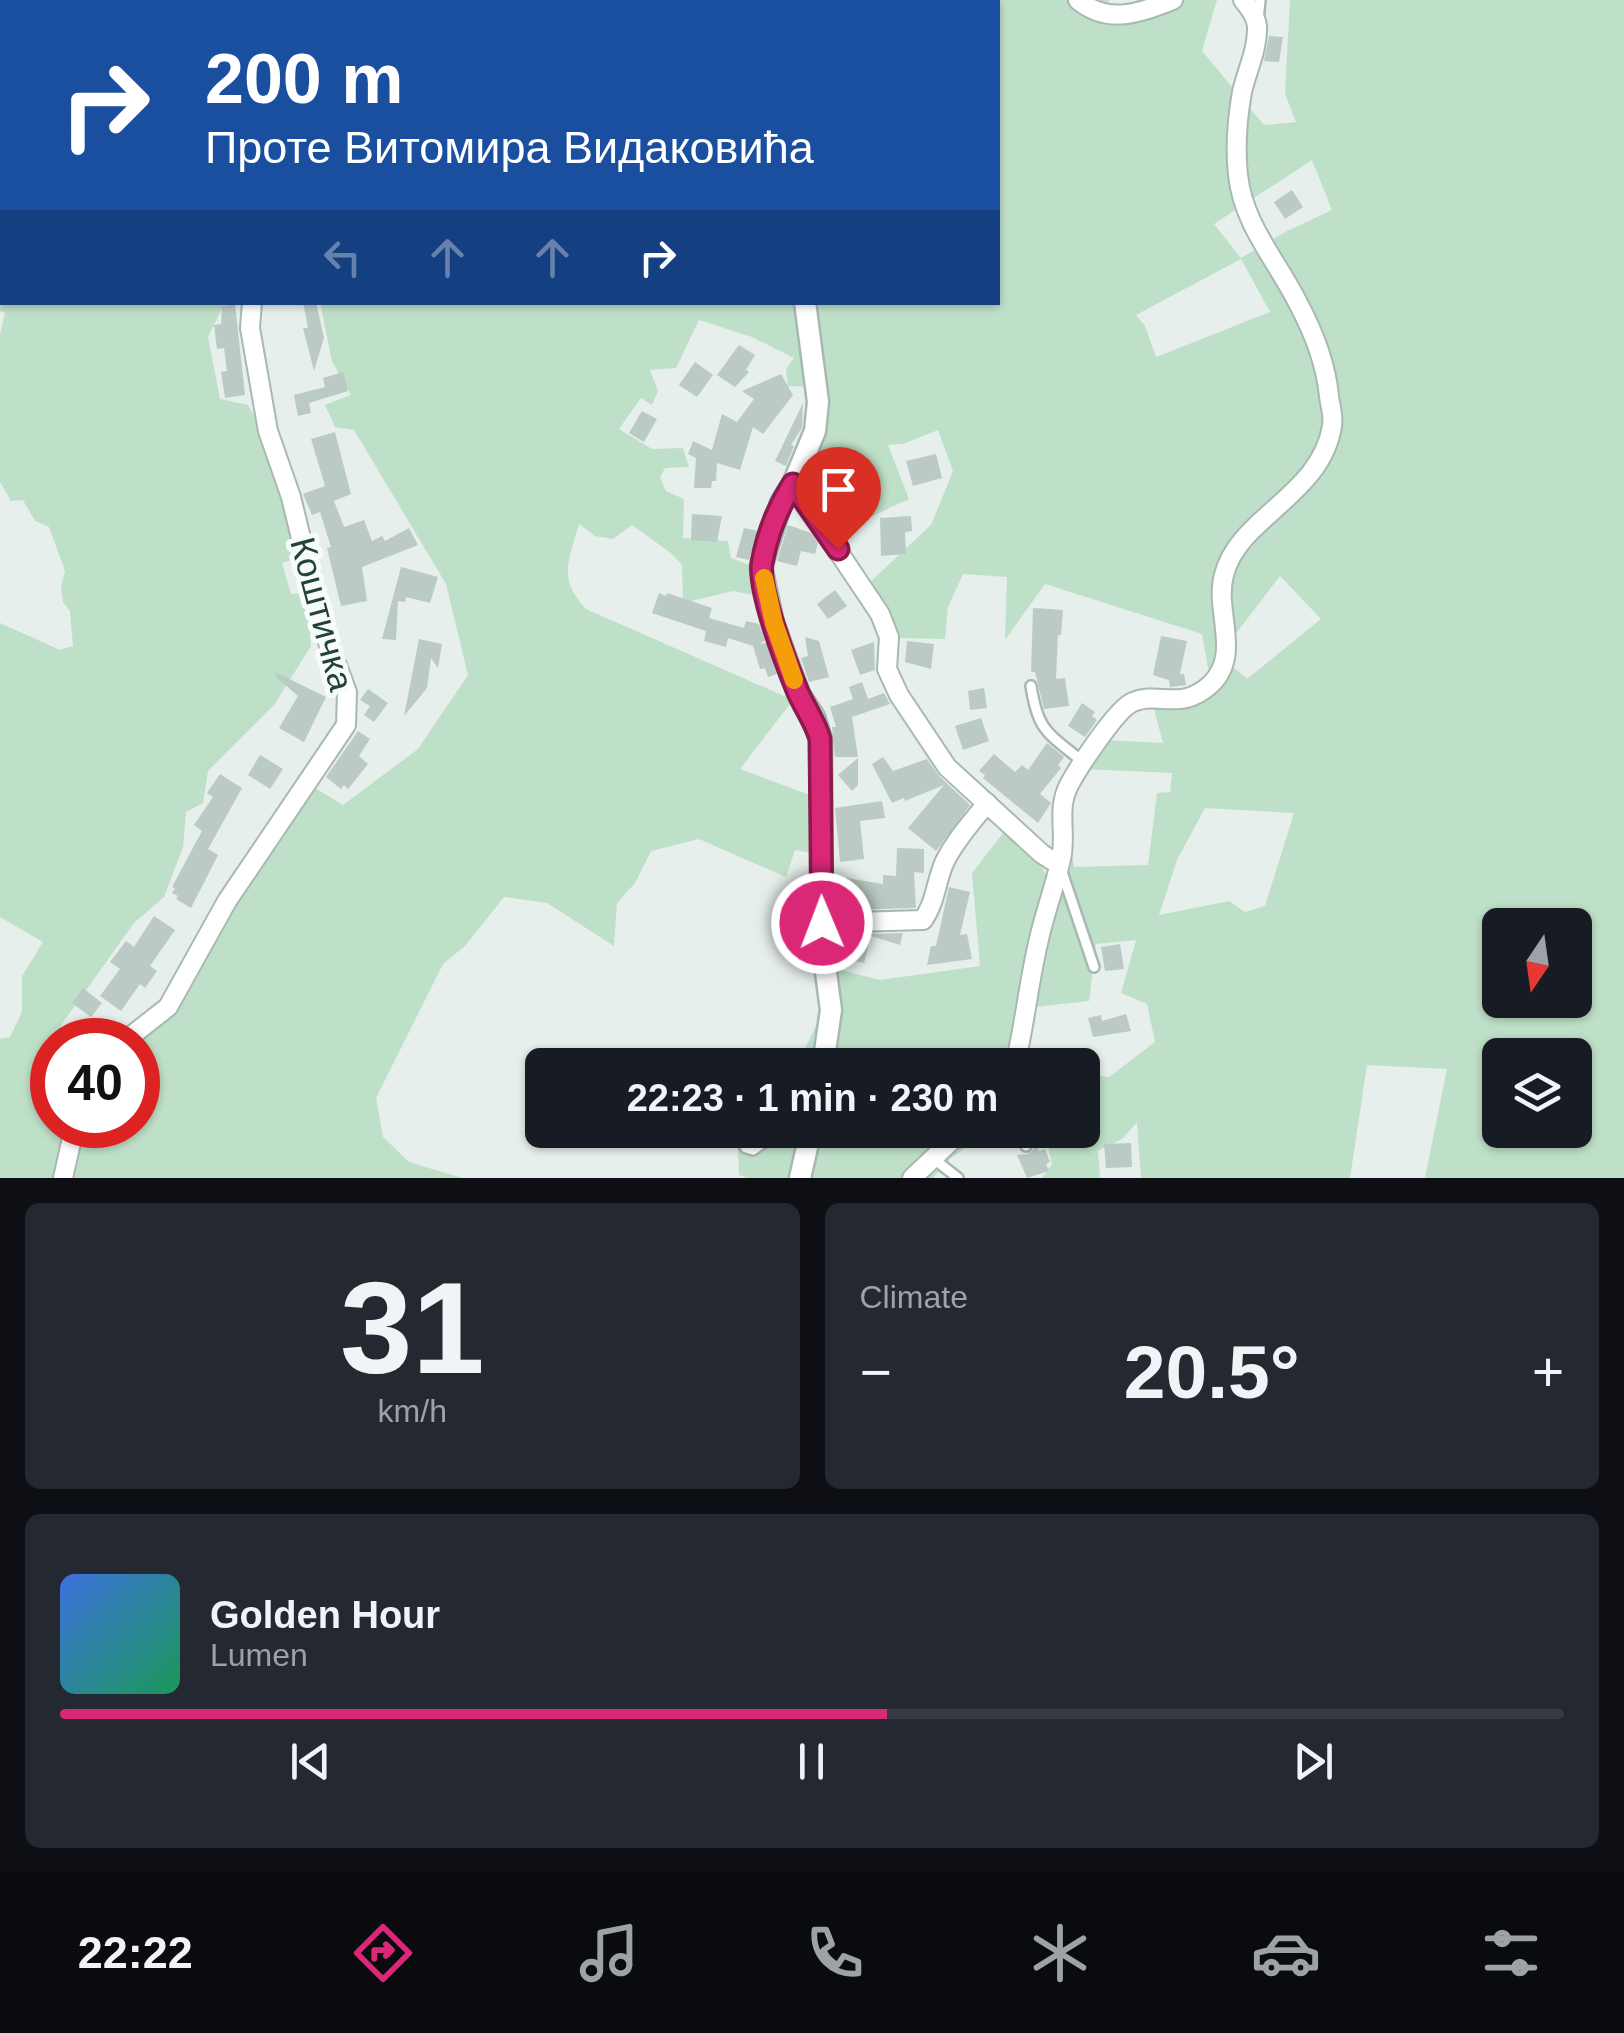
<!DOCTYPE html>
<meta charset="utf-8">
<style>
:root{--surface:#171b24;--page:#242831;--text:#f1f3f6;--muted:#9ea1a6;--line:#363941;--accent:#db2777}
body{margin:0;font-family:Arial,sans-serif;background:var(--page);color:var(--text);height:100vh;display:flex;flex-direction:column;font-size:38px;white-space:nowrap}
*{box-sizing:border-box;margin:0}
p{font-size:32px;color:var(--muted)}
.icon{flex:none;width:55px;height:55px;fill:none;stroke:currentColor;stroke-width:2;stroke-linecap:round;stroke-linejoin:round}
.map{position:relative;height:1178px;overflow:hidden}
.details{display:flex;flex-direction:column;gap:25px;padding:25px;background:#0d0f14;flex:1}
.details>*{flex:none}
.guide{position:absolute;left:0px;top:0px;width:1000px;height:305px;box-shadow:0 2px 8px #0004;background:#1a4fa0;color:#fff;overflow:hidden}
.needle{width:65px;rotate:193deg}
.buttons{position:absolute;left:1482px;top:908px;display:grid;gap:20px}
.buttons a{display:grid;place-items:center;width:110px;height:110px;border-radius:15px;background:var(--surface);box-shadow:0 2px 8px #0004;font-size:50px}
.speed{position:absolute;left:30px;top:1018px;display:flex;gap:20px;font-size:50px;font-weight:700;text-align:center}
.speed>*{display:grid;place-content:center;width:130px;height:130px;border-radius:50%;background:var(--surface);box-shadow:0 2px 8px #0004;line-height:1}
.speed .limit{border:15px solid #d22;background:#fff;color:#111}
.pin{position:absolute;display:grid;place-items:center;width:85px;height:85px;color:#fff;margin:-102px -42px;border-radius:50% 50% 50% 0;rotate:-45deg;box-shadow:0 0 10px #0007}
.pin .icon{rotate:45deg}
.me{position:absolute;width:110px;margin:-55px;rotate:359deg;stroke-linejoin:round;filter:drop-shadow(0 0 8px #0008)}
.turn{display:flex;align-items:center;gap:35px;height:210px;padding:0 40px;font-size:45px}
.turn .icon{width:130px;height:130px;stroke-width:2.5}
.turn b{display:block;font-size:70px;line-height:85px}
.lanes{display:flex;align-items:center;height:95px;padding:0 40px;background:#0003;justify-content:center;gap:50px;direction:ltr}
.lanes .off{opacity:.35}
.big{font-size:75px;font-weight:700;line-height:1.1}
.details .card{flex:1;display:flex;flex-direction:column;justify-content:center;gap:15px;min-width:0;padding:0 35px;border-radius:15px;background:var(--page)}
.details .dial{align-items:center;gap:0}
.dial b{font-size:130px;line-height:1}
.song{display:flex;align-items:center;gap:30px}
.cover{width:120px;height:120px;border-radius:15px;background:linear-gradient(135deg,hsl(220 70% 55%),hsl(150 70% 35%))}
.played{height:10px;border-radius:5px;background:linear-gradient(90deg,var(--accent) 55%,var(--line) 55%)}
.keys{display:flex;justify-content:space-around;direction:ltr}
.heat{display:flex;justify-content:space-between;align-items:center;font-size:55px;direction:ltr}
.details .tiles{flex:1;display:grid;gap:25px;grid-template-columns:1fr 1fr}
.card:last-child{grid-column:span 2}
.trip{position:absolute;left:525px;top:1048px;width:575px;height:100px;border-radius:15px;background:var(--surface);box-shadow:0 2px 8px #0004;font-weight:700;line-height:100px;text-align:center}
.menu{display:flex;height:160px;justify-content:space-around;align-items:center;background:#090b0e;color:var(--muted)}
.menu .icon{width:70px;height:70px}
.menu .selected{color:var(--accent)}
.menu b{font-size:45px;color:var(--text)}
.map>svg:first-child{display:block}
.green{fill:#bfe0c8;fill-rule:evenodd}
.building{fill:#bbcac4}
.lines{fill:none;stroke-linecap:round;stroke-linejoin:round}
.service-casing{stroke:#a8b8b2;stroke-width:14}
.minor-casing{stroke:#a8b8b2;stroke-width:22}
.tertiary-casing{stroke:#a8b8b2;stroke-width:25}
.service{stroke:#fff;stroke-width:9}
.minor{stroke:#fff;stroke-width:18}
.tertiary{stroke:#fff;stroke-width:20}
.route-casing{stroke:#8e194d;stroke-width:25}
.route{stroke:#db2777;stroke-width:18}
.slow{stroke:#f59e0b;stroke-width:18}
.labels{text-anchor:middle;stroke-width:10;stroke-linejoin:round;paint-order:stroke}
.street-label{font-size:35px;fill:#24423a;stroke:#f7fbf9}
</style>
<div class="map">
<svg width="1624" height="1178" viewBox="0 0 1624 1178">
<rect width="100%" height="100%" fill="#e6efeb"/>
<!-- green -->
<g class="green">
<rect x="258" y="0" width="349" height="2"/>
<path d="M978,0H1109L1108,10L1135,7L1136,0H1217L1202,51L1264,125L1296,122L1285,94L1290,0H1624V1178H1425L1447,1069L1367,1065L1350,1178H1141L1137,1122L1122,1139L1098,1151L1100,1178H1042L1052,1164L1048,1147L990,1131L951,1158L933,1178H748L739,1175L737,1130H1082L1083,1075L1109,1077L1155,1042L1147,1004L1121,993L1136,940L1096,944L1089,1001L1017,1009L1005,1065H797L824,1009L812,921L837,969L880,980L980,966L972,873L1003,833L1041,865L1057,896L1066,819L1074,867L1148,865L1157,793L1170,792L1172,773L1084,769L1101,740L1163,743L1150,694L1211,685L1202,634L1045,584L1005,640L1007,577L963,574L948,607L945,639L900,638L869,583L931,525L953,471L938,430L903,444L888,445L909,499L825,538L794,496L806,462L809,387L788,386L786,369L794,358L752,337L699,320L676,368L650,370L658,391L652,405L641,398L619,429L652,449L683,448L689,467L665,468L660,477L666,491L684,499L683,538L728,541L731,558L752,566L758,596L733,591L683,603L682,565L672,554L632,525L613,539L595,536L579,524C569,561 557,578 586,609L793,700L740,769L810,795L812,853L795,850L786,877L699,839L651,851L635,883L617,903L614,946L547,903L504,897L465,946L443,964L376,1098L383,1137L409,1162L462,1178H0V1039L10,1037L22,1012V976L43,942L0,917V623L60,650L73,646L70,611L63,602L61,587L65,571L49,527L35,521L23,500L11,501L0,482V334L5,313L0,311V57L2,55V302L225,303L208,337L220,399L248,405L263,432L299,558L282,563L291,594L307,593L311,646L274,705L208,771L203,803L186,812L183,847L164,897L134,923L64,1021L30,1083L52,1104V1125H138V1040L300,779L343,805L418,749L468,675L446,584L354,430L335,427L325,405L351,395L332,361L320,303L998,302V2H965ZM1312,160L1332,210L1287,231L1241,258L1214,224ZM1241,259L1270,312L1156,357L1145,326L1136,315ZM1280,576L1321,619L1247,679L1232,666L1231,640ZM1205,808L1294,813L1265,906L1245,912L1229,901L1159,915L1177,860ZM1500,925H1575V1000H1500ZM1500,1055H1575V1130H1500Z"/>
</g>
<!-- building -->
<g class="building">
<path d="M1269,36L1283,37L1279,62L1264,61Z"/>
<path d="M1292,190L1303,207L1285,219L1274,202Z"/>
<path d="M303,302H316L324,338L314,371L303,328H308Z"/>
<path d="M235,304L245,395L225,398L221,372L227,371L224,348L217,349L214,325L221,324L222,306Z"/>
<path d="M739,345L755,355L746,370L749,372L735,387L717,375Z"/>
<path d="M695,362L713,375L697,397L679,385Z"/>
<path d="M343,372L348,391L309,403L311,413L298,416L294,395L325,387L323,378Z"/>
<path d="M781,374L793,395L763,434L753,427L740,470L717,463L716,481H712L711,488H694L696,458L688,454L693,441L712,450L722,414L737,422L754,399L742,391Z"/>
<path d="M803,403L802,428L791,445L794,446L786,466L775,461Z"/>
<path d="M642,411L657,419L644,442L629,433Z"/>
<path d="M335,432L351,494L334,501L344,527L364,520L372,541L382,536L385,541L409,528L418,545L362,567L367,601L341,606L327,548L331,547L320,512L312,515L303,494L325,486L311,439Z"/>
<path d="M936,454L942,478L913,486L906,461Z"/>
<path d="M692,514L722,516L717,542L691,540Z"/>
<path d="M911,516L912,531L905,532L906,554L881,556L880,518Z"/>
<path d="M788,525L811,533L818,543L815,554L801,551L797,566L777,561Z"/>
<path d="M744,528L758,531L749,560L736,557Z"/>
<path d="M401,567L438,577L430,603L406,597L405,602L398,601L396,640L382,639Z"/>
<path d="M835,590L847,606L828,619L817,604Z"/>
<path d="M659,593L666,596L667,593L712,608L709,618L744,628L746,621L759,624L765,640L760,644L766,643L777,674L768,677L765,668L760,669L753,646L728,638L726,647L704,641L706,631L652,613Z"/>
<path d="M1033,608L1063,610L1061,635H1058L1056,679L1065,678L1069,706L1044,709L1035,672H1031Z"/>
<path d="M1161,636L1187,641L1180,674H1184L1186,685L1170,687L1169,680L1153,675Z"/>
<path d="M805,637L819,641L829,677L809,682L801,658L808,656Z"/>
<path d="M419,639L442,644L438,668L431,658L427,688L404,716Z"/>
<path d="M907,641L934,644L931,669L905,662Z"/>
<path d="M874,642L875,670L860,675L851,650Z"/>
<path d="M277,673L326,697L304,742L279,728L298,696L275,676Z"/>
<path d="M862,682L868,699L884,693L890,704L852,717L858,757H835L832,727H836L830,707L853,699L849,687Z"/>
<path d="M984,688L987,708L970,710L968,691Z"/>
<path d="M368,689L388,703L374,722L364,715L370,706L360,700Z"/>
<path d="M1082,703L1095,712L1092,716L1097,720L1085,737L1068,726Z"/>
<path d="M981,718L989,741L963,750L955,726Z"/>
<path d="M358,731L370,739L359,756L368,764L348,789L344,785L341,789L326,777Z"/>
<path d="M1047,743L1064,757L1058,765L1061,768L1040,794L1051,803L1038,823L983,778L985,775L979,771L994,754L1015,772L1022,765L1028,770Z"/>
<path d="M260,755L283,769L270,789L248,775Z"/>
<path d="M883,757L893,771L927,759L939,776L970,805L936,851L908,828L944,785L905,801L904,798L892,803L872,764Z"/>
<path d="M858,758V785L852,791L838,775Z"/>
<path d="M220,774L242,788L208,849L218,855L191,908L176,899L178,896L172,893L175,888L172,887L202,831L194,825L213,797L207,793Z"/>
<path d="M882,801L885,818L860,821L864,859L840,862L835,808Z"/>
<path d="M897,848L924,849V873L914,872L916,908L835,910V876L883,884V875L896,876Z"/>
<path d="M949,887L970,892L960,935L967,934L972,959L927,965L931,946H936Z"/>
<path d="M154,916L175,930L150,966L157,971L145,988L140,984L121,1011L100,996L120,969L110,962L126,941L134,947Z"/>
<path d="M903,933L900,945L871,936L864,963L838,957L843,935Z"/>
<path d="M1120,944L1124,969L1105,971L1101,947Z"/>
<path d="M83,988L102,1003L91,1017L72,1003Z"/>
<path d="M1126,1014L1131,1031L1093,1037L1088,1018L1101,1015L1102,1021Z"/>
<path d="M1131,1143L1132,1167L1106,1168L1104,1144Z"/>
<path d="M1037,1146L1039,1151L1045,1149L1050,1162L1046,1164L1049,1171L1027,1178L1017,1155L1028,1154Z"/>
</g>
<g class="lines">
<defs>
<g id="service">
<path d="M1258,20L1260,0"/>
<path d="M1031,686C1038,732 1048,733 1083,762"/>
<path d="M1062,872L1094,967"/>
<path d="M748,1130L742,1142L746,1148L753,1150L781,1130"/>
<path d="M1019,1130L1026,1146"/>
<path d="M934,1159L958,1178"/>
</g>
<g id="minor">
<path d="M1078,0C1108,25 1141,13 1173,0"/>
<path d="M252,2V0"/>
<path d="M276,2V0"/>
<path d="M793,484L880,614L889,637L887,669L899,695L947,767L1042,854L1059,865"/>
<path d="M821,923L923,920C936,902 936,880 945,861C956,839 972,822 987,803"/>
<path d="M126,1040L168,1007L227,901L346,725L347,692L323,629L291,497L268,431L250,328L252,302"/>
<path d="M1015,1065C1025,1023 1029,980 1039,939C1045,912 1055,886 1061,859C1067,833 1056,810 1069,785C1078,768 1117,708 1133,702C1160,691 1181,712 1211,684C1242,654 1214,611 1224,575C1238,517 1321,496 1332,426C1334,417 1330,405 1329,396C1326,365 1313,331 1298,303C1277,261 1243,224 1238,175C1235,147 1237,120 1242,92C1247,70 1258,49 1257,26C1256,16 1250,8 1243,0"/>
<path d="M63,1178L75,1125"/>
<path d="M912,1178L963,1130"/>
</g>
<g id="tertiary">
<path d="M744,0L745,2"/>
<path d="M805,302L818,402L815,431L793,484L781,503L761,567L773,623L799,694L814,717L821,739V935L831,1010L823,1065"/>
<path d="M800,1178L811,1130"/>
</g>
</defs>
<!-- service casing -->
<use href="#service" class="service-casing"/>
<!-- minor casing -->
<use href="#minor" class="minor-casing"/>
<!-- tertiary casing -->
<use href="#tertiary" class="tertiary-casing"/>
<!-- service -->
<use href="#service" class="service"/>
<!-- minor -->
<use href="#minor" class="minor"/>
<!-- tertiary -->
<use href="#tertiary" class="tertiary"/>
</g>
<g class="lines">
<defs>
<path id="route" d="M822,923L820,739C815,721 804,707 797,690C786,663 758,590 762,563C767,536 778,507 793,484L838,549"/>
</defs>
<!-- route casing -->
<use href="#route" class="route-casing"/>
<!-- route -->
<use href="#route" class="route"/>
<!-- slow -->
<path class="slow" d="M764,578L774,623L794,680"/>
</g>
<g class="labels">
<!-- street labels -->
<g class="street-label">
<text transform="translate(322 614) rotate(75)" y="12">Коштичка</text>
</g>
</g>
</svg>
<div class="buttons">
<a><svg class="needle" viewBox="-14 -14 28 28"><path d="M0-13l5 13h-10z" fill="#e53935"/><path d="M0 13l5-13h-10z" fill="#9ea1a6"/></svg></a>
<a><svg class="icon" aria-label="layers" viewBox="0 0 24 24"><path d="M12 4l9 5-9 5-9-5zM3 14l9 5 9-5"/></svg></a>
</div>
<div class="speed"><div class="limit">40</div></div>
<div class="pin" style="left:838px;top:549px;background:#d93025"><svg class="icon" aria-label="arrive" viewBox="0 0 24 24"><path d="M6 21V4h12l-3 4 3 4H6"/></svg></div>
<svg class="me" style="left:822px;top:923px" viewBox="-20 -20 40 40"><circle r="17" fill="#db2777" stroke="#fff" stroke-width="3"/><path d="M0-11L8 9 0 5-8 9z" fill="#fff"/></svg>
<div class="trip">22:23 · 1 min · 230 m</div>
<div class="guide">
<div class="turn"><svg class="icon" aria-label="right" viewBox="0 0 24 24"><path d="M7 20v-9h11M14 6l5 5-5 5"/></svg><div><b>200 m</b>Проте Витомира Видаковића</div></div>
<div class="lanes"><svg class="icon off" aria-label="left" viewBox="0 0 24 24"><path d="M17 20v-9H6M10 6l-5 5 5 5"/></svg><svg class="icon off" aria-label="ahead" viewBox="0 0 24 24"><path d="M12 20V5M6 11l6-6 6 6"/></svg><svg class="icon off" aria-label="ahead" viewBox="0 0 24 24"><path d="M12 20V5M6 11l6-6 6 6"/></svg><svg class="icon" aria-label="right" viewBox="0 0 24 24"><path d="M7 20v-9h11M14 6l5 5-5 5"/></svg></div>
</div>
</div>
<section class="details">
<div class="tiles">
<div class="card dial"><b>31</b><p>km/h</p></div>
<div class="card"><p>Climate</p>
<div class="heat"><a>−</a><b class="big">20.5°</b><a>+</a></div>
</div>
<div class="card">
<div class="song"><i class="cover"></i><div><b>Golden Hour</b><p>Lumen</p></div></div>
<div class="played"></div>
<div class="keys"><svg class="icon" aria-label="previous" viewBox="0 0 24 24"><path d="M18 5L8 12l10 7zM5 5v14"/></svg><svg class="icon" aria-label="pause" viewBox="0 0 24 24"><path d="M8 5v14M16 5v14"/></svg><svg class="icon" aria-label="next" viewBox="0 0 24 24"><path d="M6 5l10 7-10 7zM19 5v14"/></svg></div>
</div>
</div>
</section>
<nav class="menu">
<b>22:22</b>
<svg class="icon selected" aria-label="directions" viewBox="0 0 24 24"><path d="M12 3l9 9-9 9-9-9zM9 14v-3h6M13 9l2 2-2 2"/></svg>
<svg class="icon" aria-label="music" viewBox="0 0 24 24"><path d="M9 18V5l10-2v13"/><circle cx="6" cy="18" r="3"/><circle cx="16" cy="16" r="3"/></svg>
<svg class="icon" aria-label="phone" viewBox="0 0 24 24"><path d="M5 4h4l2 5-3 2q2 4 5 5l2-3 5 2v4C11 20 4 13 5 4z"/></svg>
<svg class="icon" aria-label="climate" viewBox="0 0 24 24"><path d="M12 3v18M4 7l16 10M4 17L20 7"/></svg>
<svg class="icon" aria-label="car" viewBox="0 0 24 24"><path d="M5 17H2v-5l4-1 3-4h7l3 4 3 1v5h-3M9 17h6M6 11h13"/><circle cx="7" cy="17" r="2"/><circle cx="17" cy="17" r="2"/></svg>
<svg class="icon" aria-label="filters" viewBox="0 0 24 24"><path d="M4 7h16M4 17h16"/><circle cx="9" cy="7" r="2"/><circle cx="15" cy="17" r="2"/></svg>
</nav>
